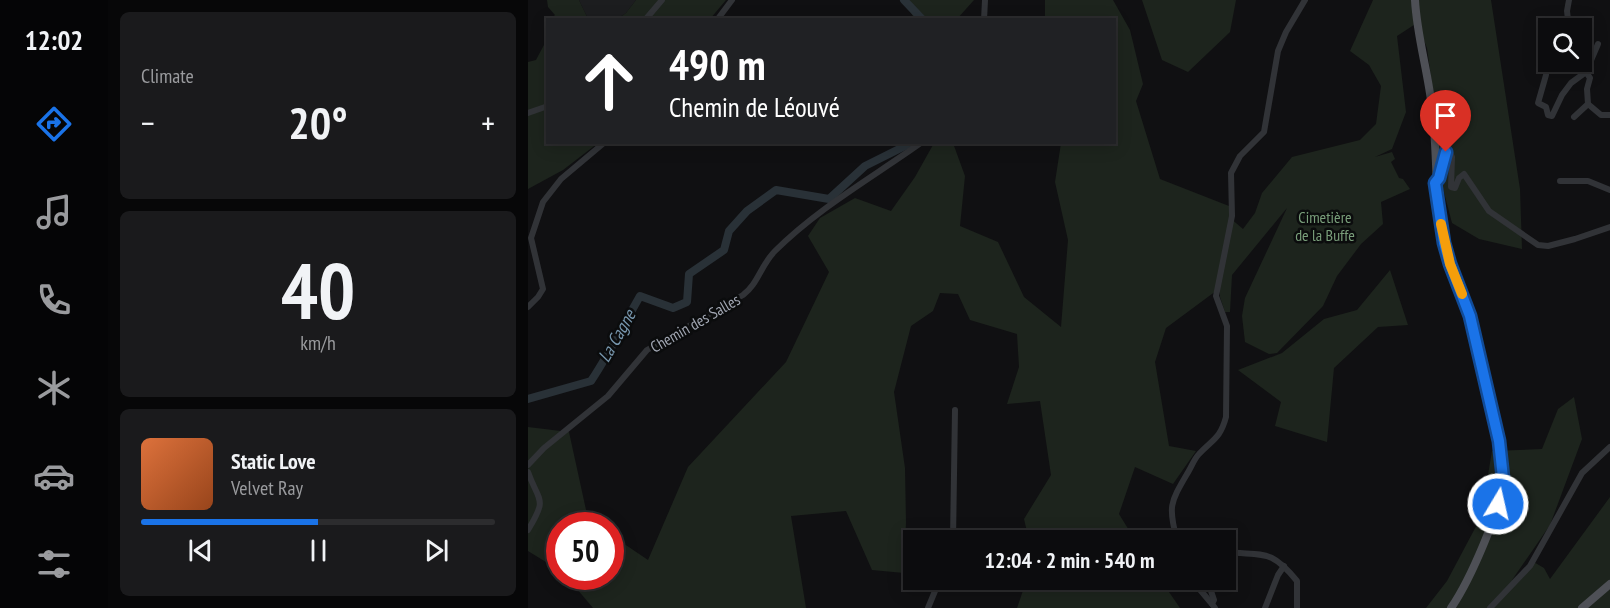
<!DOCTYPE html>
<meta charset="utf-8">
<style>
:root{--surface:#0c0c0e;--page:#1a1a1c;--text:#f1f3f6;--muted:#9a9b9e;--line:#2c2c2e;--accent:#1a73e8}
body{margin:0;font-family:"PT Sans Narrow",sans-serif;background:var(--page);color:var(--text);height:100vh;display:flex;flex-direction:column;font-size:22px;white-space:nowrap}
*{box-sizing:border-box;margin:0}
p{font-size:20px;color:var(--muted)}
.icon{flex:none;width:33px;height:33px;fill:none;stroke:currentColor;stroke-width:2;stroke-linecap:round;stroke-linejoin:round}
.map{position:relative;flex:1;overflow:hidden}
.sheet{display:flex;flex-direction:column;gap:12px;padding:12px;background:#070708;width:420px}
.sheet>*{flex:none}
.guide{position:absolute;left:18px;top:18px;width:570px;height:126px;border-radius:0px;box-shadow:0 3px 15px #0003,0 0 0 2px var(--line);background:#202124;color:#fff;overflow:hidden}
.fabs{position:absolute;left:1010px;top:18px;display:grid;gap:12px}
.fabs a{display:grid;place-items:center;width:54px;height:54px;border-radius:0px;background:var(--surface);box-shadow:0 3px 15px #0003,0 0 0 2px var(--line);font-size:30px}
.speed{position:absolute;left:18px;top:512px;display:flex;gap:12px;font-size:30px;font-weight:700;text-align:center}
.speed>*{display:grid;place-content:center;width:78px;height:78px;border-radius:50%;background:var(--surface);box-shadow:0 3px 15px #0003,0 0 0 2px var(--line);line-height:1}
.speed .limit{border:9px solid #d22;background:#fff;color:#111}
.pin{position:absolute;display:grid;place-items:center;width:51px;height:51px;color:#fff;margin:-62px -26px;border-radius:50% 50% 50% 0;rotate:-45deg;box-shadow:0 0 6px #0007}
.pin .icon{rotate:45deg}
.me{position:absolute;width:66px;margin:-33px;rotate:9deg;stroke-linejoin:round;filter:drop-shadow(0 0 4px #0008)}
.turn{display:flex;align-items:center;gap:21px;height:126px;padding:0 24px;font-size:27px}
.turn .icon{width:78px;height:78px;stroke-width:2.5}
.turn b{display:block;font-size:42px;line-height:51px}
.big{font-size:45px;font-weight:600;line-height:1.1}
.sheet .tile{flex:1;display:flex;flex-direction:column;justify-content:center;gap:9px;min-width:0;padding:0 21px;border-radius:9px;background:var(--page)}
.sheet .dial{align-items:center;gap:0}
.dial b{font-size:78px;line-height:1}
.song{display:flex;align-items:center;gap:18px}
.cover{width:72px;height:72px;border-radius:9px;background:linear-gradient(135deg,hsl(20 70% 55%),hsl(20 70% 35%))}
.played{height:6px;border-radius:3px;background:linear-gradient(90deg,var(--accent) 50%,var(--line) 50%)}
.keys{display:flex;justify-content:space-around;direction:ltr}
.heat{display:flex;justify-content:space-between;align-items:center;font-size:33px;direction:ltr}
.trip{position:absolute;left:375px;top:530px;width:333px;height:60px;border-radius:0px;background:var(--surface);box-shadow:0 3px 15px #0003,0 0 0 2px var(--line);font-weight:600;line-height:60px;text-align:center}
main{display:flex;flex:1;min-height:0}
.tab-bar{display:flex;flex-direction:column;width:108px;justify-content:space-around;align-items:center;background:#050506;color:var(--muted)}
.tab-bar .icon{width:42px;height:42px}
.tab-bar .on{color:var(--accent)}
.tab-bar b{font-size:27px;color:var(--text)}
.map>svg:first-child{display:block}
.built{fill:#1c1d1f}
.green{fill:#1d241d}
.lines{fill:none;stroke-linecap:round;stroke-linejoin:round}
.river{stroke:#293137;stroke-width:8}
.minor{stroke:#313337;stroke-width:6}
.major{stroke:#4e5056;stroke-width:8}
.route-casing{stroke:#114b97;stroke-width:15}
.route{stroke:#1a73e8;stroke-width:10}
.slow{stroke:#f59e0b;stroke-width:10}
.labels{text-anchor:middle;stroke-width:5;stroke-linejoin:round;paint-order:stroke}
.park-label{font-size:16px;fill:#799e7a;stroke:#0b0c0d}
.street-label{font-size:16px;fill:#a2a7b3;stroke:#0b0c0d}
.water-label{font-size:18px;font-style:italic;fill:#7897ae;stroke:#0b0c0d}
</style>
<main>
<nav class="tab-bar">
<b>12:02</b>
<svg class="icon on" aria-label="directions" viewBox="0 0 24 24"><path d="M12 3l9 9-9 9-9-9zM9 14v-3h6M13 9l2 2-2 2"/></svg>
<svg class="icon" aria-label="music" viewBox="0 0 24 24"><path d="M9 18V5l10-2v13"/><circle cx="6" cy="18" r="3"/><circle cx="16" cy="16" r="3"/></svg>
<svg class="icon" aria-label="phone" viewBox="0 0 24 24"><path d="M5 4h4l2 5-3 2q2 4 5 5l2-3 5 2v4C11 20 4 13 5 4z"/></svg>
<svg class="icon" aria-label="climate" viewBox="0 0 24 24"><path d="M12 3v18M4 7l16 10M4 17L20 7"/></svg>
<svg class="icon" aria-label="car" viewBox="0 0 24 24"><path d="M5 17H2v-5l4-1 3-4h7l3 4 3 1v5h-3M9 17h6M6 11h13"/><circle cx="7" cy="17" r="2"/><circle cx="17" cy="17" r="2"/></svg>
<svg class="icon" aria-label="filters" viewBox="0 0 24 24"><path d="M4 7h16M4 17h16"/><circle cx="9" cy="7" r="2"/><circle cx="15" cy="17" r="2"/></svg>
</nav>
<section class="sheet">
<div class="tile"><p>Climate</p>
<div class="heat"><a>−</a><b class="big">20°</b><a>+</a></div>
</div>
<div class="tile dial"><b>40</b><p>km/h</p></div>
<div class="tile">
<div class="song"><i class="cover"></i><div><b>Static Love</b><p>Velvet Ray</p></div></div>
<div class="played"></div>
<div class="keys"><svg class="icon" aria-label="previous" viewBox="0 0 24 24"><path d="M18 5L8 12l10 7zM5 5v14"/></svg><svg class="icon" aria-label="pause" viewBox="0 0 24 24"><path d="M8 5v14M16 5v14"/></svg><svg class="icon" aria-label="next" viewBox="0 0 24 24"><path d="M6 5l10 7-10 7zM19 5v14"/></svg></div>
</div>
</section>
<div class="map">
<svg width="1082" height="608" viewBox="0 0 1082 608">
<rect width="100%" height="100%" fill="#101012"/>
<!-- built -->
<path class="built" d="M51,0H108L98,13L88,20L60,19Z"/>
<!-- green -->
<g class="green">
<path d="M19,0H51L60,19H23L27,15L20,7Z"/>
<path d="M108,0H198L182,19L88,20L98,13Z"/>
<path d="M376,0H446L429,19L387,20Z"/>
<path d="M517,0H585L602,30L615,84L608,101L632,179L701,206V217L715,229L727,213L734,193L764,157L832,140L848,124L853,86L841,65L822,51L845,0H963L992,189L994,249L951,239L924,223L907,158L909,121L899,48L889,23L869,36L878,112L864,149L847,157L864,152L867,159L863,162L871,178L875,179L882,189L853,202L855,224L833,244L809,276L795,306L749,353L741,354L717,342L714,316L717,298L759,208L704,275L702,312H697L692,297V288L638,328L627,362L641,446L668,451L645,484L607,467L591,514L607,540H501L496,519L523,475L512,401L479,404L491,367L489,334L442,320L430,294L412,293L405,311L383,326L366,392L377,468L378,522L376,573L344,570L318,511L263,516L278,608H65L38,576H82L83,535L120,560L160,467L258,362L301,272L280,236L292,218L327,198L363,211L387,177L406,143H425L437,176L432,226L470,242L496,297L533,327L540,240L527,182L533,143L586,142V20L517,19Z"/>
<path d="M614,0H708L702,32L660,72L634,60Z"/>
<path d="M19,23L20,142L70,143L35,170L0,189V62L8,60L17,43Z"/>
<path d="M862,270L880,325L850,327L806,368L799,442L747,426L753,402L710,370L754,353L796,319L829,310Z"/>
<path d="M1046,397L1054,439L1022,525L984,580L1004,561L1016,568L1022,579L1082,497V608H898L919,581L953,517L964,451L1014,449L1030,409Z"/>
<path d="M0,427L41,432L60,519L69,525H32L31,570L0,551Z"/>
<path d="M499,579H632L652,608H489Z"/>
</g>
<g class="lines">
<!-- river -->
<g class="river">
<path d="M376,0L395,20"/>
<path d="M0,399L63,381C81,354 96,324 112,296L145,308L159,302L161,274L196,250L201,231L219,211L248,190L301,199L337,166L385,142"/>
</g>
<!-- minor -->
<g class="minor">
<path d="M117,20L134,0"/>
<path d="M189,20L204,0"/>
<path d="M456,20L457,0"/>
<path d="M1041,28L1039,11L1041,0"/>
<path d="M1058,72L1062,78L1059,89L1060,104L1073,115H1082"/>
<path d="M1018,75L1010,103L1018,107L1020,115L1024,116L1034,95L1043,83L1058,72L1070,44"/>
<path d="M0,113L20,106"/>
<path d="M1046,117L1060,104"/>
<path d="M911,177L916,154L920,152H922L924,157L923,187L927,188L931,178L936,174L961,211L1010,245L1020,246L1047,239L1082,227"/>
<path d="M1032,181H1060L1082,190"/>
<path d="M0,307L10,297L15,289L3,238L15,202L33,179L77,142"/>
<path d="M0,465L16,448L80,396L119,350L215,295C230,284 233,265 247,251C290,208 345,177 394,142"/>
<path d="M0,472C11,503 20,497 0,530"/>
<path d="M425,540L427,410"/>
<path d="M649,540C640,507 642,503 659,474C663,468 666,459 671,454C685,439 692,439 698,417L699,326L688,296L704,216L703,173L712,156L736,132L750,51L758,32L777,0"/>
<path d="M698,552C736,556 742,548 769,581V608"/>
<path d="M663,579L684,604"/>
<path d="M679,579L686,600L684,604L687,608"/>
<path d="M400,608L412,579"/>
<path d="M737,608L750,575L756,566"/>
<path d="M962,608L1002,566L1054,473L1082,447"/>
</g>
<!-- major -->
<g class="major">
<path d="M887,0C889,37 900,71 904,108C910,154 906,197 916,244C921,266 932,286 939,308C948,334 953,361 959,388C966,417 976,447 975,477C974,509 941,582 923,608"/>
<path d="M1054,608L1082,584"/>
</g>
</g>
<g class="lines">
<defs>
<path id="route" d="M918,152L911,178L907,183L916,243L922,264L942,316L971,441L975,478L970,504"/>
</defs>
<!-- route casing -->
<use href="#route" class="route-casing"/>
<!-- route -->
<use href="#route" class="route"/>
<!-- slow -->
<path class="slow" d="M913,224L922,264L934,294"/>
</g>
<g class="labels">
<!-- park labels -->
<g class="park-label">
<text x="797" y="223">Cimetière<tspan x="797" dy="18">de la Buffe</tspan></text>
</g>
<!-- street labels -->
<g class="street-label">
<text transform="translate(167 323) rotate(-30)" y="6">Chemin des Salles</text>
</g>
<!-- water labels -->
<g class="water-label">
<text transform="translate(89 336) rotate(-60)" y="6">La Cagne</text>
</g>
</g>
</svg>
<div class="fabs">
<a><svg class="icon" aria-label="search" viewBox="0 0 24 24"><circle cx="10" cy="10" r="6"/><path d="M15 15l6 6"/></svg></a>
</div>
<div class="speed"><div class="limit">50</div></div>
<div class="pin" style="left:918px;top:152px;background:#d93025"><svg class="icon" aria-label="arrive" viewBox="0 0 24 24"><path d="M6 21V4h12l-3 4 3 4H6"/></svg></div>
<svg class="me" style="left:970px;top:504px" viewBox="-20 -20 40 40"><circle r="17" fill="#1a73e8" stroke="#fff" stroke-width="3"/><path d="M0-11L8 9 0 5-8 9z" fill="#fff"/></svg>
<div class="trip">12:04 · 2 min · 540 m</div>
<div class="guide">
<div class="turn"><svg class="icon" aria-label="ahead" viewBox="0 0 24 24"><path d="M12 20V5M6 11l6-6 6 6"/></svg><div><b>490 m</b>Chemin de Léouvé</div></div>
</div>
</div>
</main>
